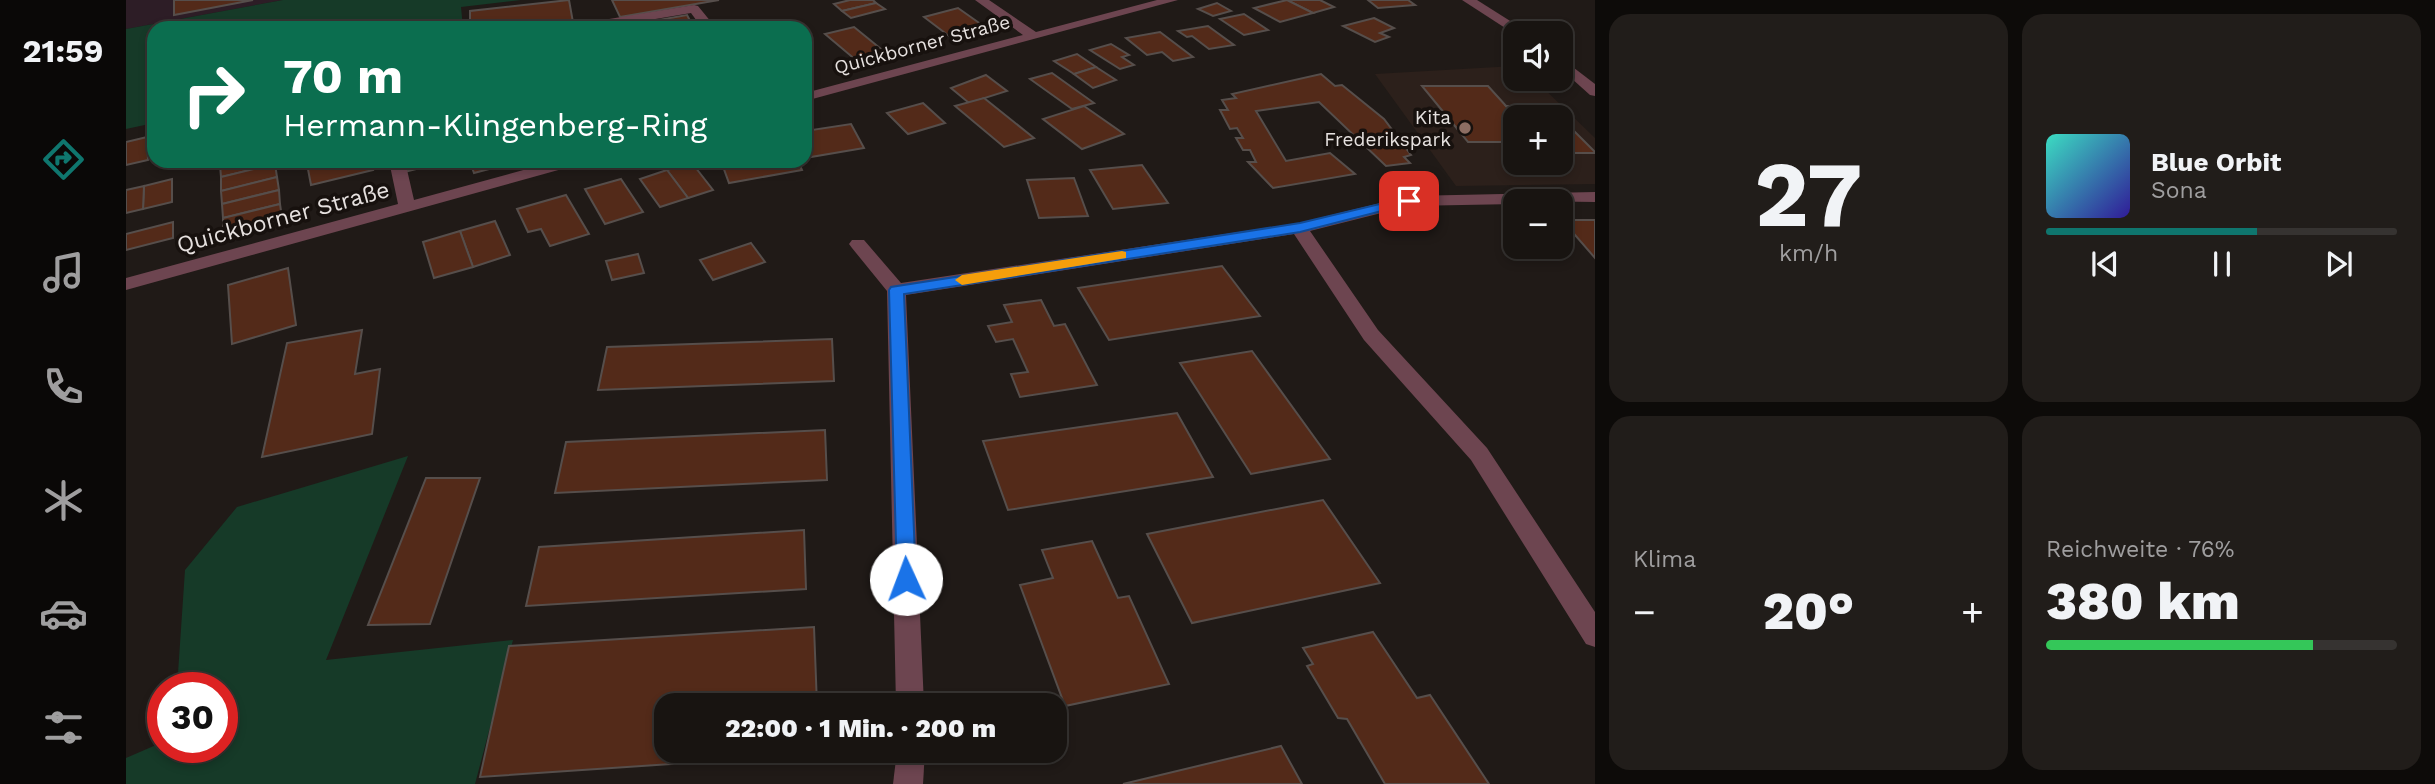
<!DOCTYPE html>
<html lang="de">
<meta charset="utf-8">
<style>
:root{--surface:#181411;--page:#211d1a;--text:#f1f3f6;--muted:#9f9e9f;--line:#363331;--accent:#0f766e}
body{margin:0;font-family:"Work Sans",sans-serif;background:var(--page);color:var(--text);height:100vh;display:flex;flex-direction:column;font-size:26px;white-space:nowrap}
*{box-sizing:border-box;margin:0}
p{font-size:23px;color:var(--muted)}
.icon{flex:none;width:38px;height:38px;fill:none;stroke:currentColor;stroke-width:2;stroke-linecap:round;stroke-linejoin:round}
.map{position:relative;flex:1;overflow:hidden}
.side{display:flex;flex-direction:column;gap:14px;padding:14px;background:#0d0b09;width:840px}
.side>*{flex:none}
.top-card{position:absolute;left:21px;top:21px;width:665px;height:147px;border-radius:21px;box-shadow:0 4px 10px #0003,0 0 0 2px var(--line);background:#0b6e4f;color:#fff;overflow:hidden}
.controls{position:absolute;left:1377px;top:21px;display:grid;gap:14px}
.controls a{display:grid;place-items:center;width:70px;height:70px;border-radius:14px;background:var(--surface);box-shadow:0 4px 10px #0003,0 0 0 2px var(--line);font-size:35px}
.speed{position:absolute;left:21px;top:672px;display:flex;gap:14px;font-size:35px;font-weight:700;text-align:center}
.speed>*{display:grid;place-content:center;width:91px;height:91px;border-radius:50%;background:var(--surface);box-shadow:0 4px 10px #0003,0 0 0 2px var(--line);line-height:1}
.speed .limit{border:10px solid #d22;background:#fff;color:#111}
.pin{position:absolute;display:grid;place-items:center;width:60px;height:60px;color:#fff;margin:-30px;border-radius:14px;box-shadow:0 4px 10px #0006}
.me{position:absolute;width:77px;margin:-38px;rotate:358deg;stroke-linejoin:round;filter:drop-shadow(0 0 5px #0008)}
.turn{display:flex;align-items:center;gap:24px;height:147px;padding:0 21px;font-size:32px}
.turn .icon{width:91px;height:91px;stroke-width:2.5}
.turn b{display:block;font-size:49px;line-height:60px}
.big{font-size:52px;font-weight:800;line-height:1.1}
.side .widget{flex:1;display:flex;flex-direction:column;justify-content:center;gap:10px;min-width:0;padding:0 24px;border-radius:21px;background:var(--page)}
.side .dial{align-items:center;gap:0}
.dial b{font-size:91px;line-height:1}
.song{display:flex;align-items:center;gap:21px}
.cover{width:84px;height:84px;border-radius:10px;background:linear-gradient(135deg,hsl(170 70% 55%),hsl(250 70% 35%))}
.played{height:7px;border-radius:4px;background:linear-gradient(90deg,var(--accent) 60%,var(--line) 60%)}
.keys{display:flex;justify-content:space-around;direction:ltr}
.heat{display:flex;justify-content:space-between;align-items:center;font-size:38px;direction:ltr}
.charge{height:10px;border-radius:5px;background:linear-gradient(90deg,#34c759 76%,var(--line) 0)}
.side .tiles{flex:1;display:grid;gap:14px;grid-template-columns:repeat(2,1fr)}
.trip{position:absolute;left:528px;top:693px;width:413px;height:70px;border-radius:21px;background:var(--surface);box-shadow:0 4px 10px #0003,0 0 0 2px var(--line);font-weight:800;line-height:70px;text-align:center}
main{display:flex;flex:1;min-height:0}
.menu{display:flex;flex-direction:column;width:126px;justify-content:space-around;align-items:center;background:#0a0807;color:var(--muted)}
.menu .icon{width:49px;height:49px}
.menu .on{color:var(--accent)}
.menu b{font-size:32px;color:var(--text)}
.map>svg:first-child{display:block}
.commercial{fill:#2d1d26}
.built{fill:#2c201b;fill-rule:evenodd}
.green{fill:#163a28}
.building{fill:#532a19;stroke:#564e4b;stroke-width:2}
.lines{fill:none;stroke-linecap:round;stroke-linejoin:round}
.minor{fill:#6d4550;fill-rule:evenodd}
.route{fill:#1a73e8;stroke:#114b97;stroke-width:2}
.slow{fill:#f59e0b}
.education-dot{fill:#8d6e63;stroke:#17110e;stroke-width:2.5}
.labels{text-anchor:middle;stroke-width:7;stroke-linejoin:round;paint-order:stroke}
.far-street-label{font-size:19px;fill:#e6e1df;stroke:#17110e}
.far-poi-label{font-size:19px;fill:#e6e1df;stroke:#17110e;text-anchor:end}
.street-label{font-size:23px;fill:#e6e1df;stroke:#17110e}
</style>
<main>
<nav class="menu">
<b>21:59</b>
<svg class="icon on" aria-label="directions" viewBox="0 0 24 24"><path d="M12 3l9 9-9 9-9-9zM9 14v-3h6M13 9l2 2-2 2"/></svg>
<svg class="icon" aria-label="music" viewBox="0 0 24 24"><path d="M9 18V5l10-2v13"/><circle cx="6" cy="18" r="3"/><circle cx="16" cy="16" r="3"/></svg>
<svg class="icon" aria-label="phone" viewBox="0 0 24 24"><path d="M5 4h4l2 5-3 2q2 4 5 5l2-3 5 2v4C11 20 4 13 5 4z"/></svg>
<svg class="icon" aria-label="climate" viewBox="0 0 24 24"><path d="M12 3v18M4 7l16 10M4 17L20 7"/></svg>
<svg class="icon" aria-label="car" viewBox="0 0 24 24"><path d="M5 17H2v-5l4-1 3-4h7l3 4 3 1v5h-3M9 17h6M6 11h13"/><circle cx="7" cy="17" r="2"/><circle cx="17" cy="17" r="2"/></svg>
<svg class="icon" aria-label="filters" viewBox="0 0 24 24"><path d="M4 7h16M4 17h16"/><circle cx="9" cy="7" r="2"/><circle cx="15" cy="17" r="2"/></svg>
</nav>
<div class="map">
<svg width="1469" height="784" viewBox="0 0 1469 784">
<rect width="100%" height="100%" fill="#201a17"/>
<!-- commercial -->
<path class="commercial" d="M0,0H157L0,29Z"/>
<!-- built -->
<path class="built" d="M1389,66L1390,79H1408L1469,138V184L1330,186L1249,74ZM1390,117H1435V163H1390Z"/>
<!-- green -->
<g class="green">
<path d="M157,0H395L335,7L337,28H28V123L0,129V29Z"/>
<path d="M282,456L200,660L387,640L349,784H0V758L37,742V747H96V688H51L59,570L111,507Z"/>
</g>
<!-- building -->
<g class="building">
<path d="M48,0H127L48,15Z"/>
<path d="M443,0L448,28H344V11Z"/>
<path d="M486,0H593L494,17Z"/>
<path d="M724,0H747L750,3L716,11L708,4Z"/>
<path d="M1161,0H1194L1208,7L1187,13Z"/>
<path d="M1161,0L1187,13L1154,22L1128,8Z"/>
<path d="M1242,0H1282L1289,5L1252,8Z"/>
<path d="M750,3L759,9L725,18L716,11Z"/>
<path d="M1091,3L1105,11L1087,16L1072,9Z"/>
<path d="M832,8L866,32L831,42L798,17Z"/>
<path d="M1118,14L1142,30L1118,35L1094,19Z"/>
<path d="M561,15L568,28H487Z"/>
<path d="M1248,18L1268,28L1254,33L1263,37L1249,42L1217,26Z"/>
<path d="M645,21L650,28H631L628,24Z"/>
<path d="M1082,26L1108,45L1083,49L1066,36L1061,37L1052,31Z"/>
<path d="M728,27L760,53L731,61L699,34Z"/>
<path d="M1034,32L1067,57L1047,61L1036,52L1021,55L1000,38Z"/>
<path d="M985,44L1003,55L996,57L1008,65L994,69L964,50Z"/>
<path d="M951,54L970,67L948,74L928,61Z"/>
<path d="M970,67L990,80L967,88L948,74Z"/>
<path d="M926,73L968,103L946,109L904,79Z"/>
<path d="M1195,74L1209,86L1216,85L1258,119L1285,155L1278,157L1284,163L1260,166L1193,102L1130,111L1160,161L1204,153L1229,174L1147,188L1122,162H1130L1124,150H1117L1110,138H1117L1111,128L1104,129L1094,110H1102L1096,100L1110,98L1106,94Z"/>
<path d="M860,75L881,91L843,103L825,88Z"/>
<path d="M1296,86H1362L1390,117V142H1342Z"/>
<path d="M858,98L908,138L878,147L829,106Z"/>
<path d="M797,103L819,123L782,134L761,113Z"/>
<path d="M958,106L998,134L956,149L917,119Z"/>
<path d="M1380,106H1424L1435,117H1390Z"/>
<path d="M1435,118L1469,152V153H1435Z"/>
<path d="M725,124L738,148L679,158V131Z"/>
<path d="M21,137L22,160L0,165V142Z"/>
<path d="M109,161H149V164L95,177L94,165Z"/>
<path d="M192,161H244L247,170L185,185L181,164Z"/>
<path d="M274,161H319V162L278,172Z"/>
<path d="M349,161H381L382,164L348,173L344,162Z"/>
<path d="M595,161H672L676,170L603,183Z"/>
<path d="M566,163L587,190L562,198L541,170Z"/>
<path d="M149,164L151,177L95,191V177Z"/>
<path d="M1016,165L1042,203L987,209L964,170Z"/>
<path d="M541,170L562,198L534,207L514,179Z"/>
<path d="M151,177L153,190L96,204L95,191Z"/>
<path d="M948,178L962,216L913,218L901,180Z"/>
<path d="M46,179V202L17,209L18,186Z"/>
<path d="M495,179L517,212L479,224L459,189Z"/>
<path d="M18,186L17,209L0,213V190Z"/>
<path d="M153,190L154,204L97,218L96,204Z"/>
<path d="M440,195L463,234L424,246L415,229L402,232L391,209Z"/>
<path d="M154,204L156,218L97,233V218Z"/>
<path d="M1436,220H1469V258Z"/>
<path d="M369,221L384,255L347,267L334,231Z"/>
<path d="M47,222V238L0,250V234Z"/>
<path d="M334,231L347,267L308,278L297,242Z"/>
<path d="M625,243L639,262L587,280L574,260Z"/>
<path d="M512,254L518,273L486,280L480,261Z"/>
<path d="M1096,266L1134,316L983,340L952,288Z"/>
<path d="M162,268L170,325L106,344L102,285Z"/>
<path d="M915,300L928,326L939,324L971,385L894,397L885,374L902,372L887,339L870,342L862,326L886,322L878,305Z"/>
<path d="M236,330L229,374L254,369L246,434L136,457L161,343Z"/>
<path d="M706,339L708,381L472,390L481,347Z"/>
<path d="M1126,351L1204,459L1125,474L1054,363Z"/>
<path d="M1051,413L1087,477L882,510L857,441Z"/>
<path d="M699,430L701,480L429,493L440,442Z"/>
<path d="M300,478H354L304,624L242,625Z"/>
<path d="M1197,500L1254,583L1066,623L1021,534Z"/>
<path d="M678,530L680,589L400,606L413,547Z"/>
<path d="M966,541L992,598L1003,596L1043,684L939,706L894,585L927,578L916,550Z"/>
<path d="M688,627L691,705H541V751H693V754L354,777L383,646Z"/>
<path d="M1247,632L1291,698L1304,695L1363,784H1259L1221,719L1212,718L1181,666L1187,664L1177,648Z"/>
<path d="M1155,746L1176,784H997Z"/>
</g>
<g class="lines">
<!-- minor -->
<g class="minor">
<path d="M849,0H863L910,32L1031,0H1052L679,101V93L897,35Z"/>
<path d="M1336,0H1351L1403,33L1390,35Z"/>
<path d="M568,5L572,6L590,28H576L565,13L476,28H466L464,25L471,21Z"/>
<path d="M1435,58L1469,84V96L1464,95L1435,69Z"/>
<path d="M263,161H279L288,200L430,161H456L454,164L0,290V278L272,204Z"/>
<path d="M1469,192V202L1390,201V204L1283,206L1184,231L1252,330L1361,448L1469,612V647L1460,644L1345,460L1238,340L1168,234L780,295L798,705H770L761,291L726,248L723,244L726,240H738L775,283L1173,223L1283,196Z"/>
<path d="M771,751H799L797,784H767Z"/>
</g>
</g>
<!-- route -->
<path class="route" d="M1283,197L1289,201L1287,203L1174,232L778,294L790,579L787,585L780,588L773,585L771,579L763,290L765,287L1174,223Z"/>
<!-- slow -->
<path class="slow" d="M996,251L1000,252V258L836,285L829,280L836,275Z"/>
<!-- markers -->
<circle class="education-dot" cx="1339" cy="128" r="7"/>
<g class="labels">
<!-- far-street labels -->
<g class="far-street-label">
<text transform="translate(796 44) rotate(-15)" y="7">Quickborner Straße</text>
</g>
<!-- far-poi labels -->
<g class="far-poi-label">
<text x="1325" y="124">Kita<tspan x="1325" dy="22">Frederikspark</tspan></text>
</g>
<!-- street labels -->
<g class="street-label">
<text transform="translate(157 217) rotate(-15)" y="8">Quickborner Straße</text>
</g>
</g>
</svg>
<div class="controls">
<a><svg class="icon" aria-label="sound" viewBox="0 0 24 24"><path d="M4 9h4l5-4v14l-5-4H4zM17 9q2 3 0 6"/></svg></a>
<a>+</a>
<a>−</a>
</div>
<div class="speed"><div class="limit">30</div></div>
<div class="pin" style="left:1283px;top:201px;background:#d93025"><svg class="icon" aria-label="arrive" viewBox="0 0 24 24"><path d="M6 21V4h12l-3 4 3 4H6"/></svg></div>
<svg class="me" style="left:780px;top:579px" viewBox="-20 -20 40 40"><circle r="19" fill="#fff"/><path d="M0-13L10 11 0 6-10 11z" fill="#1a73e8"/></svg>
<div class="trip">22:00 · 1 Min. · 200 m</div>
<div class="top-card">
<div class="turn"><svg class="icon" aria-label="right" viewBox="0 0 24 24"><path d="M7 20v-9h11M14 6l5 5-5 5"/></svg><div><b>70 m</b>Hermann-Klingenberg-Ring</div></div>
</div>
</div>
<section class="side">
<div class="tiles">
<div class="widget dial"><b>27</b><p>km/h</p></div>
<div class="widget">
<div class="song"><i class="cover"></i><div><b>Blue Orbit</b><p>Sona</p></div></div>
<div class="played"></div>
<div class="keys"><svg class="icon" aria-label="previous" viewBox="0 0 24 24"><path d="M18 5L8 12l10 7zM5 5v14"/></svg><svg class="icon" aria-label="pause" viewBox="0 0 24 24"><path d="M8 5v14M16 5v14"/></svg><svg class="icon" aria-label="next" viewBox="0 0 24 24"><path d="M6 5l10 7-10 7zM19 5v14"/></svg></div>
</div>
<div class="widget"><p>Klima</p>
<div class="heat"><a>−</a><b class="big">20°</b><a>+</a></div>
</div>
<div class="widget"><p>Reichweite · 76%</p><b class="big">380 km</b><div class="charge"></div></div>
</div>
</section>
</main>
